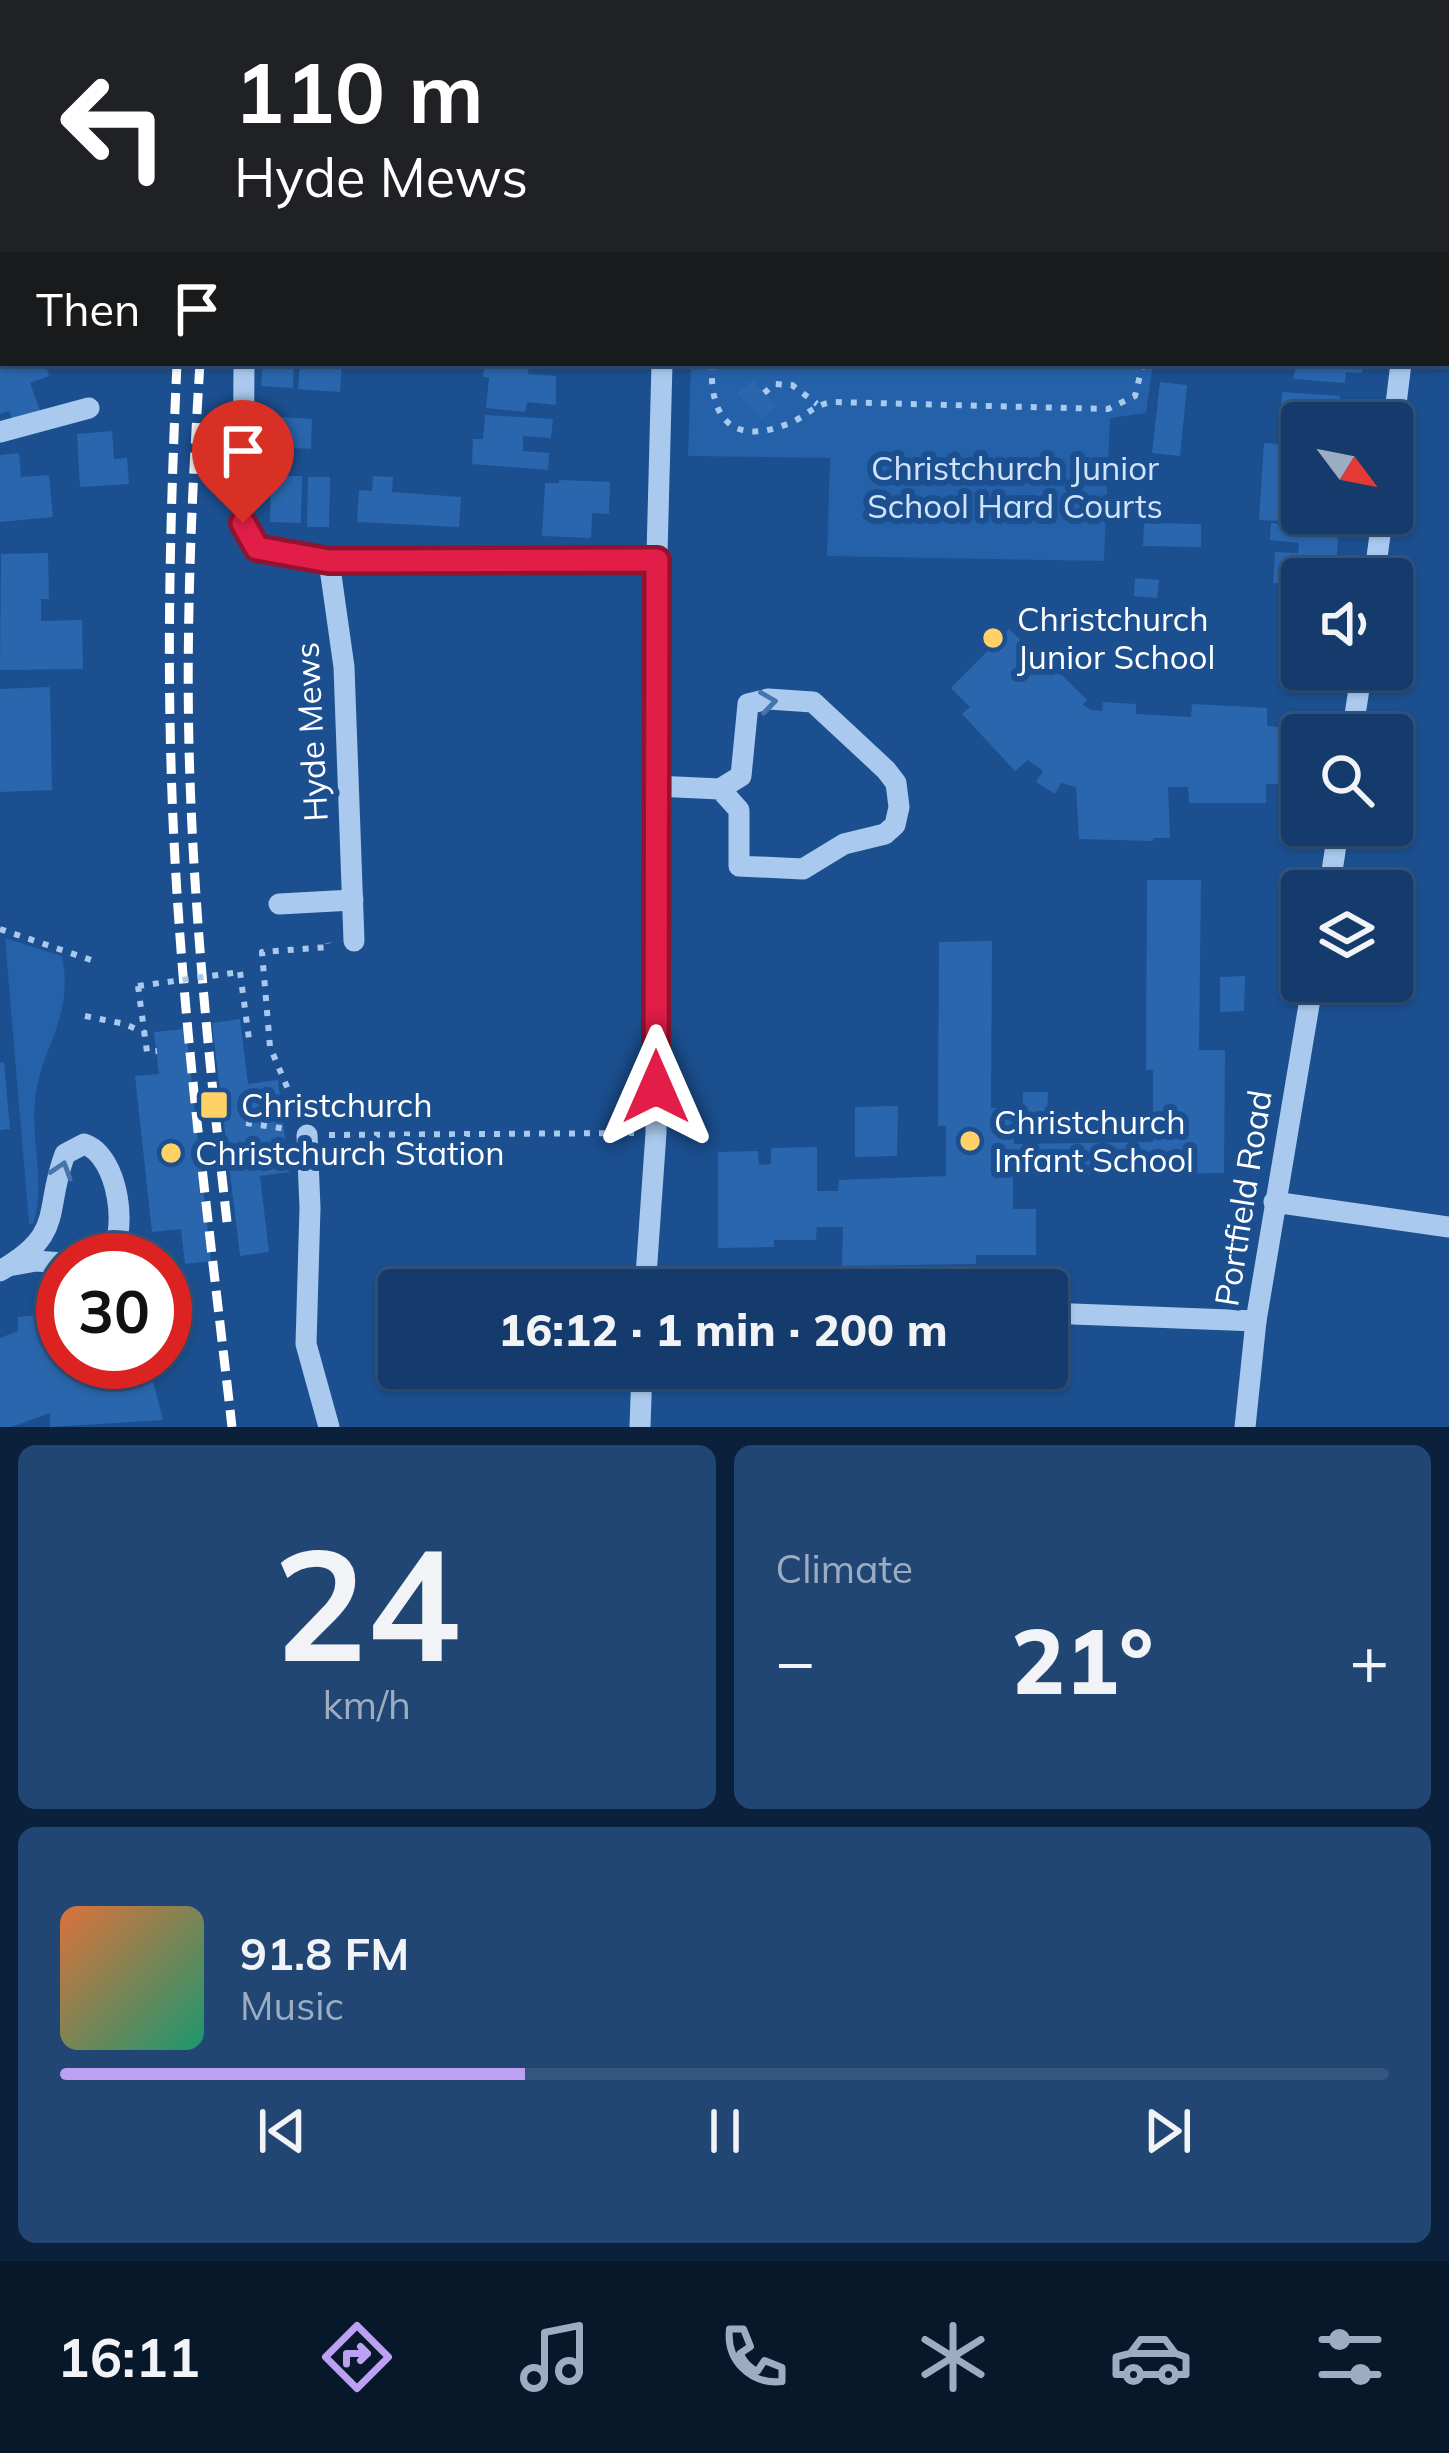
<!DOCTYPE html>
<meta charset="utf-8">
<style>
:root{--surface:#143b6b;--page:#214673;--text:#f1f3f6;--muted:#9dadc1;--line:#33557e;--accent:#bca0f2}
body{margin:0;font-family:Mulish,sans-serif;background:var(--page);color:var(--text);height:100vh;display:flex;flex-direction:column;font-size:45px;white-space:nowrap}
*{box-sizing:border-box;margin:0}
p{font-size:39px;color:var(--muted)}
.icon{flex:none;width:66px;height:66px;fill:none;stroke:currentColor;stroke-width:2;stroke-linecap:round;stroke-linejoin:round}
.map{position:relative;height:1427px;overflow:hidden}
.panel{display:flex;flex-direction:column;gap:18px;padding:18px;background:#0b203b;flex:1}
.panel>*{flex:none}
.banner{position:absolute;left:0px;top:0px;width:1449px;height:366px;box-shadow:0 3px 9px #0004,0 0 0 3px var(--line);background:#202124;color:#fff;overflow:hidden}
.needle{width:78px;rotate:122deg}
.buttons{position:absolute;left:1281px;top:402px;display:grid;gap:24px}
.buttons a{display:grid;place-items:center;width:132px;height:132px;border-radius:12px;background:var(--surface);box-shadow:0 3px 9px #0004,0 0 0 3px var(--line);font-size:60px}
.speed{position:absolute;left:36px;top:1233px;display:flex;gap:24px;font-size:60px;font-weight:700;text-align:center}
.speed>*{display:grid;place-content:center;width:156px;height:156px;border-radius:50%;background:var(--surface);box-shadow:0 3px 9px #0004,0 0 0 3px var(--line);line-height:1}
.speed .limit{border:18px solid #d22;background:#fff;color:#111}
.pin{position:absolute;display:grid;place-items:center;width:102px;height:102px;color:#fff;margin:-123px -51px;border-radius:50% 50% 50% 0;rotate:-45deg;box-shadow:0 0 12px #0007}
.pin .icon{rotate:45deg}
.me{position:absolute;width:132px;margin:-66px;rotate:0deg;stroke-linejoin:round;filter:drop-shadow(0 0 9px #0008)}
.turn{display:flex;align-items:center;gap:42px;height:252px;padding:0 36px;font-size:54px}
.turn .icon{width:156px;height:156px;stroke-width:2.5}
.turn b{display:block;font-size:84px;line-height:102px}
.then{display:flex;align-items:center;height:114px;padding:0 36px;background:#0003;gap:24px;font-size:45px}
.big{font-size:90px;font-weight:800;line-height:1.1}
.panel .tile{flex:1;display:flex;flex-direction:column;justify-content:center;gap:18px;min-width:0;padding:0 42px;border-radius:18px;background:var(--page)}
.panel .dial{align-items:center;gap:0}
.dial b{font-size:156px;line-height:1}
.song{display:flex;align-items:center;gap:36px}
.cover{width:144px;height:144px;border-radius:18px;background:linear-gradient(135deg,hsl(20 70% 55%),hsl(160 70% 35%))}
.played{height:12px;border-radius:6px;background:linear-gradient(90deg,var(--accent) 35%,var(--line) 35%)}
.keys{display:flex;justify-content:space-around;direction:ltr}
.heat{display:flex;justify-content:space-between;align-items:center;font-size:66px;direction:ltr}
.panel .tiles{flex:1;display:grid;gap:18px;grid-template-columns:1fr 1fr}
.tile:last-child{grid-column:span 2}
.trip{position:absolute;left:378px;top:1269px;width:690px;height:120px;border-radius:12px;background:var(--surface);box-shadow:0 3px 9px #0004,0 0 0 3px var(--line);font-weight:800;line-height:120px;text-align:center}
.tabs{display:flex;height:192px;justify-content:space-around;align-items:center;background:#08182b;color:var(--muted)}
.tabs .icon{width:84px;height:84px}
.tabs .active{color:var(--accent)}
.tabs b{font-size:54px;color:var(--text)}
.map>svg:first-child{display:block}
.green{fill:#2461a8}
.building{fill:#2a66ad}
.lines{fill:none;stroke-linecap:round;stroke-linejoin:round}
.path{stroke:#a9c9ee;stroke-width:6;stroke-dasharray:6 9;stroke-linecap:butt}
.minor{stroke:#a9c9ee;stroke-width:21}
.major{stroke:#f0f6ff;stroke-width:30}
.rail{stroke:#fff;stroke-width:9;stroke-dasharray:21 9;stroke-linecap:butt}
.path-bridge{stroke:#a9c9ee;stroke-width:6;stroke-dasharray:6 9;stroke-linecap:butt}
.oneway{stroke:#4674ac}
.route-casing{stroke:#92132f;stroke-width:30}
.route{stroke:#e11d48;stroke-width:21}
.poi-dot{fill:#ffd166;stroke:#1b4f8f;stroke-width:4.5}
.labels{text-anchor:middle;stroke-width:12;stroke-linejoin:round;paint-order:stroke}
.park-label{font-size:33px;fill:#cfe3fa;stroke:#1b4f8f}
.poi-label{font-size:33px;fill:#fff;stroke:#1b4f8f;text-anchor:start}
.street-label{font-size:33px;fill:#fff;stroke:#1b4f8f}
</style>
<div class="map">
<svg width="1449" height="1427" viewBox="0 0 1449 1427">
<rect width="100%" height="100%" fill="#1b4f8f"/>
<!-- green -->
<g class="green">
<path d="M723,0H1057L1058,3H721Z"/>
<path d="M691,363H1153L1146,413L1110,418L1104,561L827,556L830,458L688,456Z"/>
<path d="M5,938L62,956C75,1020 39,1048 35,1102C31,1143 46,1185 33,1224H29Z"/>
</g>
<!-- building -->
<g class="building">
<path d="M0,363H45L49,376L30,383L41,413L14,423L9,411L0,414Z"/>
<path d="M263,363H294L293,388L261,386Z"/>
<path d="M300,363H342L340,392L298,389Z"/>
<path d="M485,363H529L528,374L556,376V405L527,402L525,412L486,408L489,378L483,377Z"/>
<path d="M1297,363H1366L1361,373L1346,372L1345,383L1293,379Z"/>
<path d="M753,380L776,406L761,419L737,393Z"/>
<path d="M1160,382L1187,385L1180,456L1152,453Z"/>
<path d="M1282,392L1340,396L1338,423H1302V513H1321L1320,523L1259,520L1264,443L1279,444Z"/>
<path d="M485,415L553,419L551,438L523,436V451L549,453L548,470L472,464L473,439H483Z"/>
<path d="M281,417L312,419L311,449L279,447Z"/>
<path d="M112,431L114,459L127,458L129,484L80,487L77,434Z"/>
<path d="M19,453L21,477L49,475L53,517L0,522V455Z"/>
<path d="M271,476H302L301,523L270,522Z"/>
<path d="M373,476L393,477L392,492L461,497L459,527L357,522L359,490L372,491Z"/>
<path d="M308,477H330L329,527H307Z"/>
<path d="M559,480L610,482L609,514L592,513L591,538L542,536L545,483H559Z"/>
<path d="M1144,523L1201,524V547L1143,546Z"/>
<path d="M1271,523L1339,528L1335,579H1302V593L1283,592V584L1273,583L1275,552L1298,553L1299,543L1270,540Z"/>
<path d="M48,553L49,599H41V621L82,620L83,669L0,670L1,554Z"/>
<path d="M1135,578L1159,580L1157,598L1134,596Z"/>
<path d="M1009,629L1030,649L1033,646L1087,700L1083,705L1091,710L1102,711L1103,702L1136,704V714L1191,717L1192,704L1267,708V726L1280,727L1279,784H1266V803H1189L1188,787H1168L1170,838H1153V841L1079,839L1076,787L1061,783L1055,794L1036,782L1043,771L1028,760L1015,771L962,714L970,707L951,688Z"/>
<path d="M50,687L52,790L0,792V689Z"/>
<path d="M1147,880H1201L1199,1050H1225L1224,1173L1013,1175V1209H1036V1255H976V1264L842,1266L843,1227H817L816,1240H774V1247L718,1248V1152L758,1151L759,1165L771,1164V1148L817,1147V1191H838L839,1180L946,1176V1126H938L939,942L992,941L991,1108H1014V1144L1153,1142V1070H1146Z"/>
<path d="M1245,976L1244,1011L1220,1012V977Z"/>
<path d="M240,1019L248,1084L278,1080L289,1172L260,1176L269,1252L240,1256L212,1023Z"/>
<path d="M186,1029L211,1261L185,1264L181,1229L152,1232L135,1076L159,1074L154,1032Z"/>
<path d="M4,1062L10,1129L0,1130V1063Z"/>
<path d="M1023,1092H1048L1047,1115H1023Z"/>
<path d="M898,1106L897,1156L855,1157V1107Z"/>
<path d="M63,1313V1362H148L163,1420L50,1427V1413L11,1427H0V1338L18,1331V1317Z"/>
</g>
<g class="lines">
<!-- path -->
<g class="path">
<path d="M1040,0L1041,3"/>
<path d="M1198,0L1199,3"/>
<path d="M332,3L340,0"/>
<path d="M741,3L744,0"/>
<path d="M1135,3L1145,0"/>
<path d="M712,363C709,418 732,447 790,423C807,416 814,404 833,402L1108,409L1135,396L1143,363"/>
<path d="M764,393L775,384L792,385L817,404"/>
<path d="M0,929L94,961"/>
<path d="M240,972L249,1039L243,1040"/>
<path d="M138,986L147,1052L157,1051"/>
<path d="M85,1016L125,1024L145,1033"/>
<path d="M299,1115L270,1047L262,952L329,947L328,943"/>
<path d="M246,1123L287,1129"/>
<path d="M329,1135L634,1133"/>
</g>
<!-- minor -->
<g class="minor">
<path d="M685,3V0"/>
<path d="M1446,61L1449,43"/>
<path d="M244,363L243,523L257,548L329,561L344,667L354,941"/>
<path d="M0,432L89,408"/>
<path d="M1392,437L1401,363"/>
<path d="M329,561L657,560"/>
<path d="M1374,579L1383,513"/>
<path d="M1352,735L1362,669"/>
<path d="M655,786L720,789L741,776L748,704L768,699L813,702L886,770L896,783L899,807L895,825L885,834L844,844L803,869L739,866V810L720,789"/>
<path d="M1329,891L1339,825"/>
<path d="M279,904L353,900"/>
<path d="M307,1135L310,1208L306,1344L329,1427"/>
<path d="M1274,1202L1449,1227"/>
<path d="M14,1265L36,1261L63,1263"/>
<path d="M0,1271C66,1233 43,1213 65,1154L84,1144C119,1155 130,1236 107,1260"/>
<path d="M645,1290L656,1133V593L662,363"/>
<path d="M1047,1313L1256,1321"/>
<path d="M640,1427L642,1368"/>
<path d="M1245,1427L1256,1321L1313,981"/>
</g>
<!-- major -->
<g class="major">
<path d="M389,3L397,0"/>
<path d="M525,3L534,0"/>
<path d="M0,143L3,142"/>
<path d="M0,187L3,186"/>
</g>
<!-- rail -->
<g class="rail">
<path d="M214,3L215,0"/>
<path d="M239,3V0"/>
<path d="M177,363C171,497 167,630 171,764C177,986 207,1207 232,1427"/>
<path d="M200,363C192,491 186,619 189,747C193,909 210,1070 228,1231"/>
</g>
<!-- path-bridge -->
<path class="path-bridge" d="M138,986L240,972"/>
</g>
<!-- one-way arrows -->
<defs><path id="oneway-chevron" d="M-2-3.5L2.5 0L-2 3.5" fill="none" stroke-width="1.6" stroke-linecap="round" stroke-linejoin="round" transform="scale(3)"/></defs>
<g class="oneway">
<use href="#oneway-chevron" transform="translate(768 702) rotate(-8)"/>
<use href="#oneway-chevron" transform="translate(62 1170) rotate(-72)"/>
</g>
<g class="lines">
<defs>
<path id="route" d="M243,523L257,548L329,561L657,560L656,1087"/>
</defs>
<!-- route casing -->
<use href="#route" class="route-casing"/>
<!-- route -->
<use href="#route" class="route"/>
</g>
<!-- markers -->
<g class="poi-dot">
<circle cx="993" cy="638" r="12"/>
<rect x="199" y="1090" width="30" height="30" rx="6"/>
<circle cx="970" cy="1141" r="12"/>
<circle cx="171" cy="1153" r="12"/>
</g>
<g class="labels">
<!-- park labels -->
<g class="park-label">
<text x="1015" y="480">Christchurch Junior<tspan x="1015" dy="38">School Hard Courts</tspan></text>
</g>
<!-- poi labels -->
<g class="poi-label">
<text x="1017" y="631">Christchurch<tspan x="1017" dy="38">Junior School</tspan></text>
<text x="241" y="1117">Christchurch</text>
<text x="994" y="1134">Christchurch<tspan x="994" dy="38">Infant School</tspan></text>
<text x="195" y="1165">Christchurch Station</text>
</g>
<!-- street labels -->
<g class="street-label">
<text transform="translate(311 732) rotate(-93)" y="12">Hyde Mews</text>
<text transform="translate(1243 1198) rotate(-81)" y="12">Portfield Road</text>
</g>
</g>
</svg>
<div class="buttons">
<a><svg class="needle" viewBox="-14 -14 28 28"><path d="M0-13l5 13h-10z" fill="#e53935"/><path d="M0 13l5-13h-10z" fill="#9dadc1"/></svg></a>
<a><svg class="icon" aria-label="sound" viewBox="0 0 24 24"><path d="M4 9h4l5-4v14l-5-4H4zM17 9q2 3 0 6"/></svg></a>
<a><svg class="icon" aria-label="search" viewBox="0 0 24 24"><circle cx="10" cy="10" r="6"/><path d="M15 15l6 6"/></svg></a>
<a><svg class="icon" aria-label="layers" viewBox="0 0 24 24"><path d="M12 4l9 5-9 5-9-5zM3 14l9 5 9-5"/></svg></a>
</div>
<div class="speed"><div class="limit">30</div></div>
<div class="pin" style="left:243px;top:523px;background:#d93025"><svg class="icon" aria-label="arrive" viewBox="0 0 24 24"><path d="M6 21V4h12l-3 4 3 4H6"/></svg></div>
<svg class="me" style="left:656px;top:1087px" viewBox="-20 -20 40 40"><path d="M0-17L14 15 0 8-14 15z" fill="#e11d48" stroke="#fff" stroke-width="4"/></svg>
<div class="trip">16:12 · 1 min · 200 m</div>
<div class="banner">
<div class="turn"><svg class="icon" aria-label="left" viewBox="0 0 24 24"><path d="M17 20v-9H6M10 6l-5 5 5 5"/></svg><div><b>110 m</b>Hyde Mews</div></div>
<div class="then">Then<svg class="icon" aria-label="arrive" viewBox="0 0 24 24"><path d="M6 21V4h12l-3 4 3 4H6"/></svg></div>
</div>
</div>
<section class="panel">
<div class="tiles">
<div class="tile dial"><b>24</b><p>km/h</p></div>
<div class="tile"><p>Climate</p>
<div class="heat"><a>−</a><b class="big">21°</b><a>+</a></div>
</div>
<div class="tile">
<div class="song"><i class="cover"></i><div><b>91.8 FM</b><p>Music</p></div></div>
<div class="played"></div>
<div class="keys"><svg class="icon" aria-label="previous" viewBox="0 0 24 24"><path d="M18 5L8 12l10 7zM5 5v14"/></svg><svg class="icon" aria-label="pause" viewBox="0 0 24 24"><path d="M8 5v14M16 5v14"/></svg><svg class="icon" aria-label="next" viewBox="0 0 24 24"><path d="M6 5l10 7-10 7zM19 5v14"/></svg></div>
</div>
</div>
</section>
<nav class="tabs">
<b>16:11</b>
<svg class="icon active" aria-label="directions" viewBox="0 0 24 24"><path d="M12 3l9 9-9 9-9-9zM9 14v-3h6M13 9l2 2-2 2"/></svg>
<svg class="icon" aria-label="music" viewBox="0 0 24 24"><path d="M9 18V5l10-2v13"/><circle cx="6" cy="18" r="3"/><circle cx="16" cy="16" r="3"/></svg>
<svg class="icon" aria-label="phone" viewBox="0 0 24 24"><path d="M5 4h4l2 5-3 2q2 4 5 5l2-3 5 2v4C11 20 4 13 5 4z"/></svg>
<svg class="icon" aria-label="climate" viewBox="0 0 24 24"><path d="M12 3v18M4 7l16 10M4 17L20 7"/></svg>
<svg class="icon" aria-label="car" viewBox="0 0 24 24"><path d="M5 17H2v-5l4-1 3-4h7l3 4 3 1v5h-3M9 17h6M6 11h13"/><circle cx="7" cy="17" r="2"/><circle cx="17" cy="17" r="2"/></svg>
<svg class="icon" aria-label="filters" viewBox="0 0 24 24"><path d="M4 7h16M4 17h16"/><circle cx="9" cy="7" r="2"/><circle cx="15" cy="17" r="2"/></svg>
</nav>
